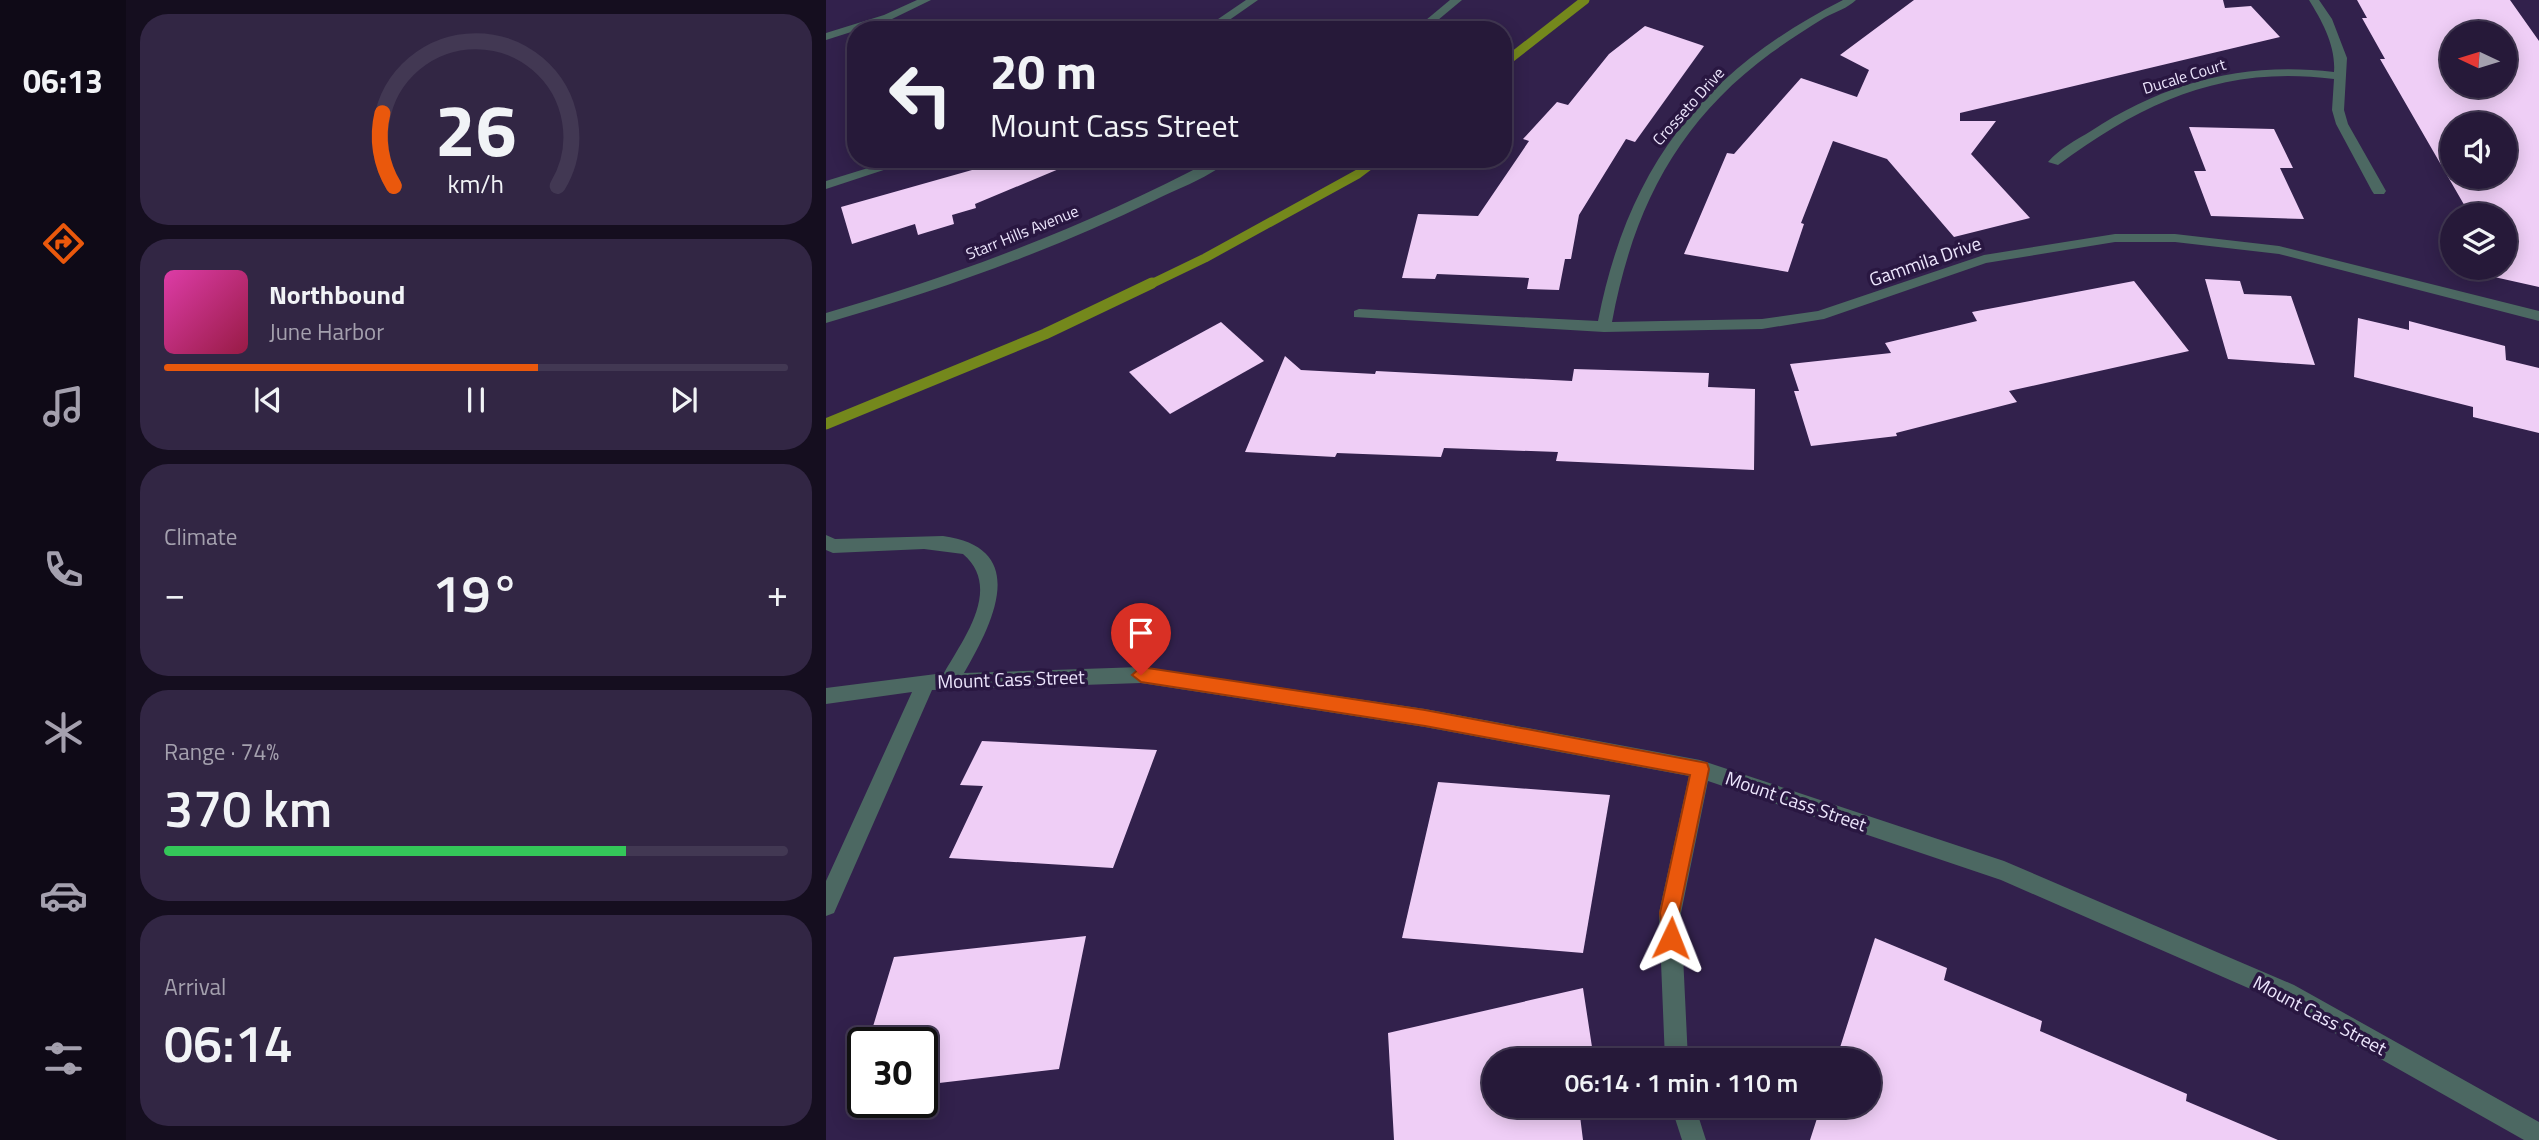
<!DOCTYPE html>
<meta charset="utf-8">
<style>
:root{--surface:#261939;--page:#322644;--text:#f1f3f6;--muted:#a4a0ae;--line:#423853;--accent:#ea580c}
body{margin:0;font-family:"Titillium Web",sans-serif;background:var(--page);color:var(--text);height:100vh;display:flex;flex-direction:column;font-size:26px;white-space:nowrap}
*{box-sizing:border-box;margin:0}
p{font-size:23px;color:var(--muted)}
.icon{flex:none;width:38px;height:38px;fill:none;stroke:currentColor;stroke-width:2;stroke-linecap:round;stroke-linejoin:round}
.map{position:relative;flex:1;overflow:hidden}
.side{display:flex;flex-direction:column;gap:14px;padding:14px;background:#150e1f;width:700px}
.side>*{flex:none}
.top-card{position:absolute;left:21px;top:21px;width:665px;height:147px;border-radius:28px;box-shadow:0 4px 18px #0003,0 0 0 2px var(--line);background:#261939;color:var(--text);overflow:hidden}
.needle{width:46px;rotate:274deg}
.controls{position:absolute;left:1614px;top:21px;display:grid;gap:14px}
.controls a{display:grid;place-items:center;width:77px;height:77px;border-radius:50%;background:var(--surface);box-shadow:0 4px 18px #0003,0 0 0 2px var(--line);font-size:35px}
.speed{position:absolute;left:21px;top:1027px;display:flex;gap:14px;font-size:35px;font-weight:700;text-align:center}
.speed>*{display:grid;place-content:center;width:91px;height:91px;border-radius:50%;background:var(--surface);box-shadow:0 4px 18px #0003,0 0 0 2px var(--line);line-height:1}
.speed .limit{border:4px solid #111;border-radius:10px;background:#fff;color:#111}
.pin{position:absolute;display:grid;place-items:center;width:60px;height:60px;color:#fff;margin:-72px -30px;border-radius:50% 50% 50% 0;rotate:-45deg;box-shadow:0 0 7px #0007}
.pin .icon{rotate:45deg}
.me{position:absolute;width:77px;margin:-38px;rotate:2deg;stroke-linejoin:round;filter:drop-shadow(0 0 5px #0008)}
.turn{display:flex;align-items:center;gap:24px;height:147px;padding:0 28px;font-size:32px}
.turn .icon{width:91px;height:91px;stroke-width:2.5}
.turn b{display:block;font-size:49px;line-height:60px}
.big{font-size:52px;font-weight:600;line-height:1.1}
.side .widget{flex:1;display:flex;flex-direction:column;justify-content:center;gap:10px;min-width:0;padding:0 24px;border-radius:28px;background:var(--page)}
.side .dial{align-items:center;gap:0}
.dial svg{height:182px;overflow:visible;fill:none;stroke:var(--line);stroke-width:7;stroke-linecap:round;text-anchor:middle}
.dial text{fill:var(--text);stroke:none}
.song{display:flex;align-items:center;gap:21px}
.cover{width:84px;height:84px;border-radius:10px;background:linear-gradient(135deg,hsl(320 70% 55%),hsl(340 70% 35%))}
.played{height:7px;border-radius:4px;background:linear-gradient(90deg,var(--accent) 60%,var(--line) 60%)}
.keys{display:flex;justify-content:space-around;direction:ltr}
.heat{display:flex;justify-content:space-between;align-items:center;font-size:38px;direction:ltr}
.charge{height:10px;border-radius:5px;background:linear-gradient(90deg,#34c759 74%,var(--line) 0)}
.trip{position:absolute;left:656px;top:1048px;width:399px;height:70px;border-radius:35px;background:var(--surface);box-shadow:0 4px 18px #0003,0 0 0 2px var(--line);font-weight:600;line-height:70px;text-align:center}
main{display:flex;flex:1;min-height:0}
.tab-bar{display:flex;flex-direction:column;width:126px;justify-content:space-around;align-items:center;background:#0f0a17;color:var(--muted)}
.tab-bar .icon{width:49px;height:49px}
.tab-bar .active{color:var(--accent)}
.tab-bar b{font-size:32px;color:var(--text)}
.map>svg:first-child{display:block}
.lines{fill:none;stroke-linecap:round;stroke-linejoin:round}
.stream-far1{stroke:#74881c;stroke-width:9}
.stream{stroke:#74881c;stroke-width:11}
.building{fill:#efcef6;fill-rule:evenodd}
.minor{fill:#4c6862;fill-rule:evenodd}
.route{fill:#ea580c;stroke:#983908;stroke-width:2}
.labels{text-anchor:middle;stroke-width:7;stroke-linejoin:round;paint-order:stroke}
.far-street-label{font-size:16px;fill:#ece5fc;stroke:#291741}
.street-label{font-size:19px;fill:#ece5fc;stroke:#291741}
</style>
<main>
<nav class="tab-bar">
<b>06:13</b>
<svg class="icon active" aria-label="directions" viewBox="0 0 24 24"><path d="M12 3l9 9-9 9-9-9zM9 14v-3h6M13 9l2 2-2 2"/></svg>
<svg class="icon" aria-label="music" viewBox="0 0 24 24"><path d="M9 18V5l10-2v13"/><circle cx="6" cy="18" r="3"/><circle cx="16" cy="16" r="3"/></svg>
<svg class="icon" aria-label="phone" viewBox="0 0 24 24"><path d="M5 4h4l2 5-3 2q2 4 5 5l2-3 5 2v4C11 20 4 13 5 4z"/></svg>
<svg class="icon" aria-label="climate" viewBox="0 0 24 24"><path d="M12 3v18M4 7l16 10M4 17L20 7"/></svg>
<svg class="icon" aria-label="car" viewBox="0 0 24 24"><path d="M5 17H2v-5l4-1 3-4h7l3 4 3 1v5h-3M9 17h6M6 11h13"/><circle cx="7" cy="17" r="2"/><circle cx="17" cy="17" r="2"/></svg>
<svg class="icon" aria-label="filters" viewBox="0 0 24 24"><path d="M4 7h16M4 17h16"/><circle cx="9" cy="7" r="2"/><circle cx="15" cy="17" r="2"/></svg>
</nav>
<section class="side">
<div class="widget dial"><svg viewBox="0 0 100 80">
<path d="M14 69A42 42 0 1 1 86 69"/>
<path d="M14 69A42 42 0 0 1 9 37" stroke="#ea580c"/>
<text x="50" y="56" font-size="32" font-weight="700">26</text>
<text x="50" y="72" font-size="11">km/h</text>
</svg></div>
<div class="widget">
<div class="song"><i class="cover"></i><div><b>Northbound</b><p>June Harbor</p></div></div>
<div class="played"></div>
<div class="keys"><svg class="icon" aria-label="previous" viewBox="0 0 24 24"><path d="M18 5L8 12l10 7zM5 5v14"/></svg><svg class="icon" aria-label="pause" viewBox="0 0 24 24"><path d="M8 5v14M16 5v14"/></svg><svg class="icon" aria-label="next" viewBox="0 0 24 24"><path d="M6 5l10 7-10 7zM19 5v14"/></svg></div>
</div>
<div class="widget"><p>Climate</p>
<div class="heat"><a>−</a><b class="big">19°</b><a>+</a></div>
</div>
<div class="widget"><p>Range · 74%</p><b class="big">370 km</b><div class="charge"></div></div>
<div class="widget"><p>Arrival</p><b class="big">06:14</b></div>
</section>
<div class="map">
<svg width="1713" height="1140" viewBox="0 0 1713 1140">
<rect width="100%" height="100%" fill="#32214c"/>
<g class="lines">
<!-- stream-far1 -->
<g class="stream-far1">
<path d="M677,64L759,0"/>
<path d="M323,285L379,258L532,174L552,159"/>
</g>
<!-- stream -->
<path class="stream" d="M0,424L219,334L326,283"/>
</g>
<!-- building -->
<g class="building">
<path d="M1088,0H1397L1399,8L1425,6L1454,37L1134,113V121H1170L1145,154L1204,218L1128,237L1061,159L1007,141L975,223L978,224L962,272L858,254L901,153L908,154L975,78L1031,97L1043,70L1014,55Z"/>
<path d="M1531,0H1684L1713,41V287L1628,268H1678V215H1644L1554,59H1559L1536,18H1541ZM1626,33H1678V86H1626ZM1626,124H1678V177H1626Z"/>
<path d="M819,26L878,46L809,142L800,139L753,215L745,259H739L733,290L701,289L703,278L611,274L609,279L576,278L592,214L652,216L703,141L697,139L731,102L742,105L783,54Z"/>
<path d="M1363,127L1448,129L1467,168H1454L1478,219L1385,216L1368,171H1380Z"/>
<path d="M185,159H237L240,166L149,204L150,208L126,215L128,224L92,235L89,224L26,244L15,207Z"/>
<path d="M1379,279L1414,281L1418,294L1465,296L1489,365L1402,359Z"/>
<path d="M1308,281L1363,351L1183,391L1191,402L1070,433L1071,436L985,446L968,391H973L964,364L1065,353L1059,343L1151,321L1146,312Z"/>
<path d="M1532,318L1583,330V321L1679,346L1680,360L1713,368V433L1647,417V407L1528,377Z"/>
<path d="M395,322L438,361L344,414L303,372Z"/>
<path d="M459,356L475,370L549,374L550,371L746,381L748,369L883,373L882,387L929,389L928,470L730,461L732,452L618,448L615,457L511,453L509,457L419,452Z"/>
<path d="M156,741L331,750L287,868L123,858L157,786L134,785Z"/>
<path d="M612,782L784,795L757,953L576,938Z"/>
<path d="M260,936L233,1069L96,1085V1043H42L68,957Z"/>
<path d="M1049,938L1121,968L1118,980L1216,1021L1214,1031L1361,1094L1360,1101L1452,1140H984L995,1106H1043V1060H1010Z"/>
<path d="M757,988L768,1060H668V1106H759L753,1108L757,1140H568L562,1033Z"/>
</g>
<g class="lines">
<!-- minor -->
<g class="minor">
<path d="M91,0H105L66,19L0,40V33L58,15Z"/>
<path d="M420,0H432L389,30H376Z"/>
<path d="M624,0H636L600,30H588Z"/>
<path d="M1017,0H1030C1022,8 1009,12 998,18C980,29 962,41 945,53C851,122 807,209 786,322L936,319L992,311L1158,255L1289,234H1349L1453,246L1713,311V321L1453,254L1349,242H1289L1160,263L998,319L936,329L778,332L528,317V311L533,309L772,321C802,167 877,71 1017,0Z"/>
<path d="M1483,0H1493L1506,19L1521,58L1518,110L1522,124L1560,191L1558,194H1548L1546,191L1510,124L1506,110L1508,79C1398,65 1319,101 1232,165L1222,162C1233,149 1250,140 1265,131C1339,82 1420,61 1508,72C1510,46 1496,21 1483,0Z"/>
<path d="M71,159H91L0,189V181Z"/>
<path d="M388,159H404C385,177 353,188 329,200C224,251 113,291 0,323V313C135,274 264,225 388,159Z"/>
<path d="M0,535L9,539L117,536C205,548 167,623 138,673L315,667L599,709L874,760L1178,861L1468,985L1713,1122V1140H1698L1452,1001L1175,880L882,781L855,913L862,1060H839L833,913L863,776L599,727L315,683L106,690L8,913L0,916V881L86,692L0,704V688L118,673C137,639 177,588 137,554L98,549L7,553L0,550Z"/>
<path d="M845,1106H869L880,1140H856Z"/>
</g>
</g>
<!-- route -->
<path class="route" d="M315,667L599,710L881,763L883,769L853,913L854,938L852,945L845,948L838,945L834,913L864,775L599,726L315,682L306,675Z"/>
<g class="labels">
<!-- far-street labels -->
<g class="far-street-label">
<text transform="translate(1358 76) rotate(-17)" y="6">Ducale Court</text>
<text transform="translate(862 106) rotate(-48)" y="6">Crosseto Drive</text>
<text transform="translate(196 232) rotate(-22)" y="6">Starr Hills Avenue</text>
</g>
<!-- street labels -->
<g class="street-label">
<text transform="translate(1099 261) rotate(-19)" y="7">Gammila Drive</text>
<text transform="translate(185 679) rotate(-2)" y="7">Mount Cass Street</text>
<text transform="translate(970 801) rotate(19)" y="7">Mount Cass Street</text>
<text transform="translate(1494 1015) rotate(28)" y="7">Mount Cass Street</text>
</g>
</g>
</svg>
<div class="controls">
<a><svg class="needle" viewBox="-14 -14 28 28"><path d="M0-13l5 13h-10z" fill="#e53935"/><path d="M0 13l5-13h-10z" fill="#a4a0ae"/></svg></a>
<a><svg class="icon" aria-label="sound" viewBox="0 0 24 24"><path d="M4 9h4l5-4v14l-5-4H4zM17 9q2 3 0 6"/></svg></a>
<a><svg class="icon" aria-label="layers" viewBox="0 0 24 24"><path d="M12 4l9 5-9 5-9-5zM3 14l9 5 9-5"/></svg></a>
</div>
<div class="speed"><div class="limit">30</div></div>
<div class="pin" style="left:315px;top:675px;background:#d93025"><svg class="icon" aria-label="arrive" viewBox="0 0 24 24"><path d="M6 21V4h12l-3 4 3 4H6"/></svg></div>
<svg class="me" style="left:845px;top:938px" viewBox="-20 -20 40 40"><path d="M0-17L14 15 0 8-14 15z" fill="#ea580c" stroke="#fff" stroke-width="4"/></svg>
<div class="trip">06:14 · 1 min · 110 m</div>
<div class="top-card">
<div class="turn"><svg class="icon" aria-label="left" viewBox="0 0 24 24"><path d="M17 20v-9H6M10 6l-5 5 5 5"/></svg><div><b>20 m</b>Mount Cass Street</div></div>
</div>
</div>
</main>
